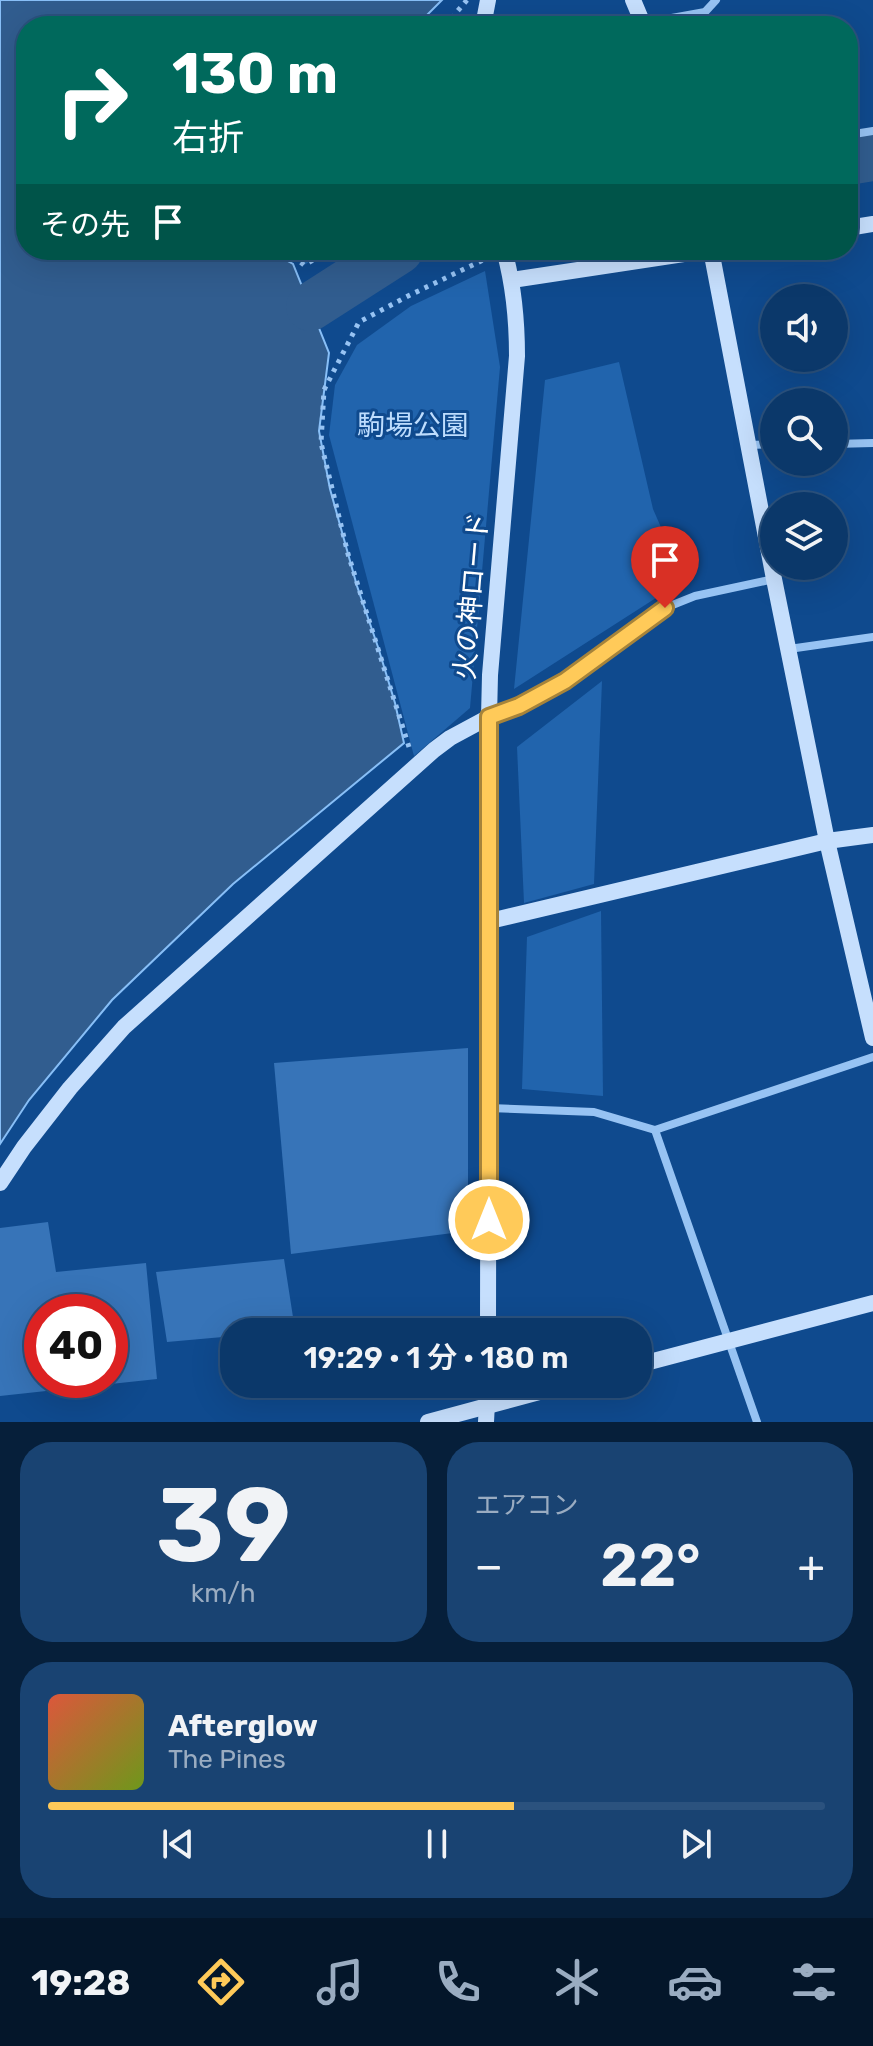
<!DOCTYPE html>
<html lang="ja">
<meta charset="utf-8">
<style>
:root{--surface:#0b386a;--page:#194372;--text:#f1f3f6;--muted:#9aacc1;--line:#2b527e;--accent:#ffca59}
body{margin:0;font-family:Rubik,"Noto Sans JP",sans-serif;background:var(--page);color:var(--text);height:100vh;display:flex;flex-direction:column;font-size:30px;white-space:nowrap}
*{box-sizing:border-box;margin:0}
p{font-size:26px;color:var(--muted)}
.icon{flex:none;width:44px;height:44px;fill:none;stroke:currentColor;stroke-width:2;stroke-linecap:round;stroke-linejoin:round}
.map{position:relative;height:1422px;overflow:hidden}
.sheet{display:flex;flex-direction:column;gap:20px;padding:20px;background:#061f3a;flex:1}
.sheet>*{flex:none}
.banner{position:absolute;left:16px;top:16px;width:842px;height:244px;border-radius:32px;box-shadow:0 8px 32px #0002,0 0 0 2px var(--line);background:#00695c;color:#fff;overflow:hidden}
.buttons{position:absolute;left:760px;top:284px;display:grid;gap:16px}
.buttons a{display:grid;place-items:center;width:88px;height:88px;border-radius:50%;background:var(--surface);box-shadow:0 8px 32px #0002,0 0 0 2px var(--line);font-size:40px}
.speed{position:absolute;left:24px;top:1294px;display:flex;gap:16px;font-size:40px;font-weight:700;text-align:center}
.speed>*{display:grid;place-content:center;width:104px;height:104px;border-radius:50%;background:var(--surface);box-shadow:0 8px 32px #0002,0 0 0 2px var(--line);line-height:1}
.speed .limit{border:12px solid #d22;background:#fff;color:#111}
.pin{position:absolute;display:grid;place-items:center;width:68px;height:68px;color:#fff;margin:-82px -34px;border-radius:50% 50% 50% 0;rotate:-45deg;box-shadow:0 0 8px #0007}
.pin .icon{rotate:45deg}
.me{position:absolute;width:88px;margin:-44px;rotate:0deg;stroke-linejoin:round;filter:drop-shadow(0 0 6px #0008)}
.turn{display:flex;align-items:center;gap:28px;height:168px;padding:0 24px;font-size:36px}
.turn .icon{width:104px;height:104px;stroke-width:2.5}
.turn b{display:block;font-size:56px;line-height:68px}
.then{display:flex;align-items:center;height:76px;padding:0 24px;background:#0003;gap:16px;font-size:30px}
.big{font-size:60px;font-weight:600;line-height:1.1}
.sheet .tile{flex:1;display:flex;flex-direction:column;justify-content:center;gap:12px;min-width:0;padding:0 28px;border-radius:32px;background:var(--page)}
.sheet .dial{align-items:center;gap:0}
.dial b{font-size:104px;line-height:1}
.song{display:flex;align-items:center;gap:24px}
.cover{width:96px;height:96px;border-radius:12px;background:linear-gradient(135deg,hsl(10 70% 55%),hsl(80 70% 35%))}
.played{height:8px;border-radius:4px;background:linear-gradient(90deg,var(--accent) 60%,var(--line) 60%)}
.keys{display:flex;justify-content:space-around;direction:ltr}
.heat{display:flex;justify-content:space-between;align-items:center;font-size:44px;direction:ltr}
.sheet .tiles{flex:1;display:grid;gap:20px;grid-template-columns:1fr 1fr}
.tile:last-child{grid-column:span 2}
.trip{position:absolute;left:220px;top:1318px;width:432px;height:80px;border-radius:32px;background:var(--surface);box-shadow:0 8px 32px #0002,0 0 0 2px var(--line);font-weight:600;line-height:80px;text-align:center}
.menu{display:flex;height:128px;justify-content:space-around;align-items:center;background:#04162a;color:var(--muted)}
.menu .icon{width:56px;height:56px}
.menu .current{color:var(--accent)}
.menu b{font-size:36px;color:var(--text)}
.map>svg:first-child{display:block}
.green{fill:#2164ad}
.water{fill:#315d8f;stroke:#88bff7;stroke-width:2}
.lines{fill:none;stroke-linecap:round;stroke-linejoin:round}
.river{stroke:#315d8f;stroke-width:48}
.building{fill:#3774b8;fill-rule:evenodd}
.path{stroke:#97c3f3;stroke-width:5;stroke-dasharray:4 6;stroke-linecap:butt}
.street{stroke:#97c3f3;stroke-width:8}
.secondary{stroke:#c6dffd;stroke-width:16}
.route-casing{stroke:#a6833a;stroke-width:20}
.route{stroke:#ffca59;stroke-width:14}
.labels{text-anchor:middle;stroke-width:6;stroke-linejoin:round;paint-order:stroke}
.park-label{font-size:28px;fill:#beddfe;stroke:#0f4a8e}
.street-label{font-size:28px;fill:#fff;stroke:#0f4a8e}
</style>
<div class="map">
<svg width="873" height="1422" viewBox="0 0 873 1422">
<rect width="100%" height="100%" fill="#0f4a8e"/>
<!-- green -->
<g class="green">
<path d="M285,250H329L304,265Z"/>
<path d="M485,271L500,367L470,708L414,756L329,435L335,385L357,345L411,306Z"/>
<path d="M619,362L653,509L684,580L514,689L545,380Z"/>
<path d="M602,681L594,884L524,903L517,747Z"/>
<path d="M601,911L603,1096L522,1089L527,937Z"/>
</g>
<!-- water -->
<path class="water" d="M0,0H442L416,26H26V250H268L293,264L329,353L319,431L330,489L357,586L378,647L395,703L404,743L233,884L112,1000L29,1100L0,1144Z"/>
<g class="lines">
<!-- river -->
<g class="river">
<path d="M848,161L873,157"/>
<path d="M310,307L399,250"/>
</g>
</g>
<!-- building -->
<g class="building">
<path d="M468,1048V1231L291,1254L274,1063Z"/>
<path d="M48,1222L56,1272L146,1263L157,1379L0,1396V1228ZM42,1312H110V1380H42Z"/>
<path d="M284,1259L295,1330L234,1332V1336L167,1342L156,1272Z"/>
</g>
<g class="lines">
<!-- path -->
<g class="path">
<path d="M445,26L467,0"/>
<path d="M285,250L304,265L332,250"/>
<path d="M409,747L348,554L321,443L324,390L359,322L410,295L481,261L478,250"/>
</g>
<!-- street -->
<g class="street">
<path d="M644,23L705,12L716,0"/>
<path d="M848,135L873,131"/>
<path d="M834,444L873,443"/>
<path d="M749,445L774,444"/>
<path d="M789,649L873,637"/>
<path d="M489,717L519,706L565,681L665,608L695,596L774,579"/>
<path d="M489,1108L594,1112L655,1130"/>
<path d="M757,1422L655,1130L873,1057"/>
</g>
<!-- secondary -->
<g class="secondary">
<path d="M633,0L644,26"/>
<path d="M483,26L488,0"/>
<path d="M848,228L873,224"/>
<path d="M711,250L774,579L827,841L873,1038"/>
<path d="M512,280L710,250"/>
<path d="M490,921L827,841L873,835"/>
<path d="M0,1183L24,1147L70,1088L124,1027L434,750L450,738L489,717"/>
<path d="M488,1332L489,717L490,675L517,356C517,319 514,286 504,250"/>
<path d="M638,1365L873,1303"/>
<path d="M428,1422L569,1384"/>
<path d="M486,1422L488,1384"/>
</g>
</g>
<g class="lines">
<defs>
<path id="route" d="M489,1220V717L519,706L565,681L665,608"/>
</defs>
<!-- route casing -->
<use href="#route" class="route-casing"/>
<!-- route -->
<use href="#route" class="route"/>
</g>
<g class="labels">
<!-- park labels -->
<g class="park-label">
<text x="413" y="435">駒場公園</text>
</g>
<!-- street labels -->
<g class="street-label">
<text transform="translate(471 596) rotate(-85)" y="10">火の神ロード</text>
</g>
</g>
</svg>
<div class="buttons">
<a><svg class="icon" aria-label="sound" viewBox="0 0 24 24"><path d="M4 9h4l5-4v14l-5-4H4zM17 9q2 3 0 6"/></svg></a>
<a><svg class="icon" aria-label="search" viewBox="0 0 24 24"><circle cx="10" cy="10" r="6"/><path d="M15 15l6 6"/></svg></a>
<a><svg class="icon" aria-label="layers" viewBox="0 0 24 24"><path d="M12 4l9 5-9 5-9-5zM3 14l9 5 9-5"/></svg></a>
</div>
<div class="speed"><div class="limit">40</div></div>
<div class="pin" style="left:665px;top:608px;background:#d93025"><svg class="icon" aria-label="arrive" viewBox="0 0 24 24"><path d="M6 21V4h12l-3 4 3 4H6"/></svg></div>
<svg class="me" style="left:489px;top:1220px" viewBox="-20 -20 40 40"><circle r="17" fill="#ffca59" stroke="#fff" stroke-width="3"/><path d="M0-11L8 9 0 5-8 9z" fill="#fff"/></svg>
<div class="trip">19:29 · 1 分 · 180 m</div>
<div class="banner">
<div class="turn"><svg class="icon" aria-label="right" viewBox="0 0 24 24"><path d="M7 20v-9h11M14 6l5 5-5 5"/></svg><div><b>130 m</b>右折</div></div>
<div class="then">その先<svg class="icon" aria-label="arrive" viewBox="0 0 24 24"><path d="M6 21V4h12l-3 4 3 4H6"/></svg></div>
</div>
</div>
<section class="sheet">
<div class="tiles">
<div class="tile dial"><b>39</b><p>km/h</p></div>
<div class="tile"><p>エアコン</p>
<div class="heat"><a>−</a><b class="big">22°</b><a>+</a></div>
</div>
<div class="tile">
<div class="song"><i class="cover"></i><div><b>Afterglow</b><p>The Pines</p></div></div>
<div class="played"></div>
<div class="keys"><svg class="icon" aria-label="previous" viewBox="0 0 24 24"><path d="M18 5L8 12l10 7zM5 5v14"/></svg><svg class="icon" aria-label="pause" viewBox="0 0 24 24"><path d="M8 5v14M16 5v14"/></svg><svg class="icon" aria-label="next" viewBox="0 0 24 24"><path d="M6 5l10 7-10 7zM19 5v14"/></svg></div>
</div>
</div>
</section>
<nav class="menu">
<b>19:28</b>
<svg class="icon current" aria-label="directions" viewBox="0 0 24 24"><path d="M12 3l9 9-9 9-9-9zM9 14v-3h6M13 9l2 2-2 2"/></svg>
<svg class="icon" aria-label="music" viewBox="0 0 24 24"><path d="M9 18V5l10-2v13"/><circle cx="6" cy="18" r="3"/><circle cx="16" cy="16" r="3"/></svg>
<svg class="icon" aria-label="phone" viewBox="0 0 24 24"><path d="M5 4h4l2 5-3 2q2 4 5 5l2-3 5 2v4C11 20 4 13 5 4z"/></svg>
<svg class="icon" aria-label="climate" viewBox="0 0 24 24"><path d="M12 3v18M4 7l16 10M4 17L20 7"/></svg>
<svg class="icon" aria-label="car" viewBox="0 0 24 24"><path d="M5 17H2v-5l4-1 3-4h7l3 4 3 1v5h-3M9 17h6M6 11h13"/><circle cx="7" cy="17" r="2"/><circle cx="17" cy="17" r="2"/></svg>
<svg class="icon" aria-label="filters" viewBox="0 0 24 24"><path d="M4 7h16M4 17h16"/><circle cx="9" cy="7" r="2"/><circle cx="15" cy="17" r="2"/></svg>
</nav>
